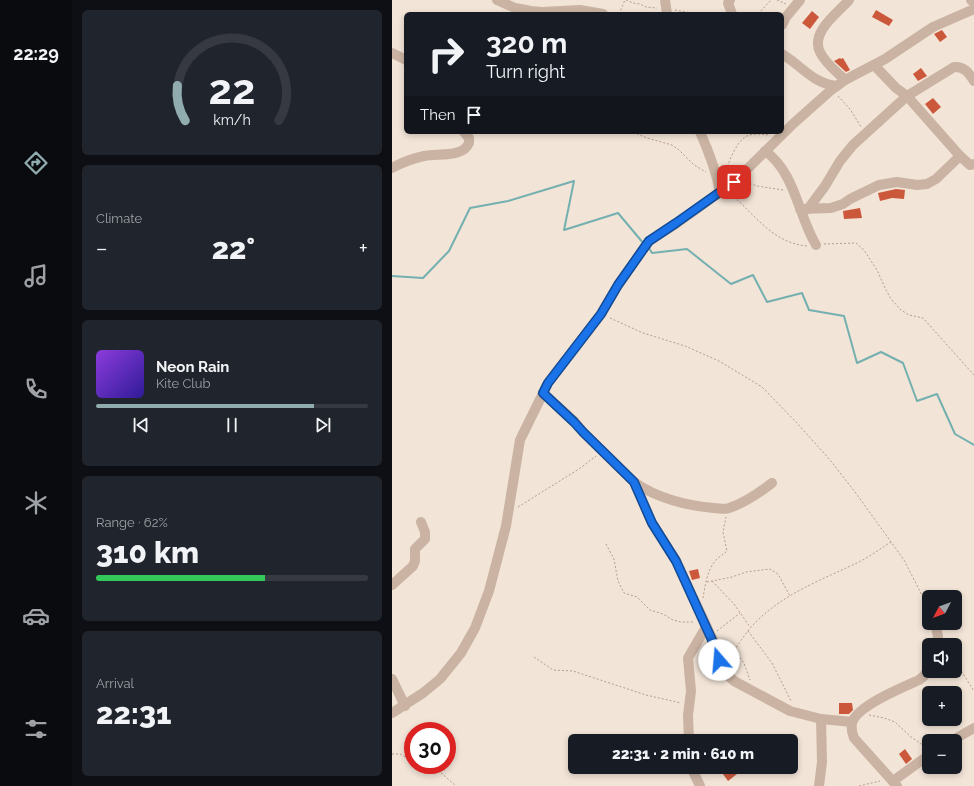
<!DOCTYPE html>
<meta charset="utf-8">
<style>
:root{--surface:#171b24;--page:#20242c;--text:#f1f3f6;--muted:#9ea1a6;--line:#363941;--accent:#90acae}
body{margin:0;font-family:Raleway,sans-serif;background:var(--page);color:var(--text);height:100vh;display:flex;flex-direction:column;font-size:15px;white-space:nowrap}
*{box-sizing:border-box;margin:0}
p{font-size:13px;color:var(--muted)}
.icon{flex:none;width:22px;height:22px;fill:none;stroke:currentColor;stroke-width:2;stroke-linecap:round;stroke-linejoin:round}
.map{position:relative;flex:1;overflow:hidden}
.side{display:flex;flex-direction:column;gap:10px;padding:10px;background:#0d0f14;width:320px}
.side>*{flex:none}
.banner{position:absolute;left:12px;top:12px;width:380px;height:122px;border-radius:6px;box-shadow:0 2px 6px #0003;background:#171b24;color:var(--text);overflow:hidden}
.needle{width:26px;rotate:229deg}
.buttons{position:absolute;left:530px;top:590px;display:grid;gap:8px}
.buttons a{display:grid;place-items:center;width:40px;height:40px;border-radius:6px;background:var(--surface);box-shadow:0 2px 6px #0003;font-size:20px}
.speed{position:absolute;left:12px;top:722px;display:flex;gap:8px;font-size:20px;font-weight:700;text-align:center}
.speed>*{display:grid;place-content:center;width:52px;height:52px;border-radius:50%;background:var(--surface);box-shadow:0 2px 6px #0003;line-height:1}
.speed .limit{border:6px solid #d22;background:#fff;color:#111}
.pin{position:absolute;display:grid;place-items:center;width:34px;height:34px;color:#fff;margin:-17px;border-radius:8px;box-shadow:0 2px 6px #0006}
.me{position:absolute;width:44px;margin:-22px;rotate:342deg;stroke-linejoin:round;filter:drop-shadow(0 0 3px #0008)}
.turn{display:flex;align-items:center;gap:14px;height:84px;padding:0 16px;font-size:18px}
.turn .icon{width:52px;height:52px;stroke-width:2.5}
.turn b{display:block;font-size:28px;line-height:34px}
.then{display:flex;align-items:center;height:38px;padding:0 16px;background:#0003;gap:8px;font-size:15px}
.big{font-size:30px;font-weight:800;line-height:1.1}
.side .tile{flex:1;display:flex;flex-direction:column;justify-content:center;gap:6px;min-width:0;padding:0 14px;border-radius:6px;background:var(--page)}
.side .dial{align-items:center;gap:0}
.dial svg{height:104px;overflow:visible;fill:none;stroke:var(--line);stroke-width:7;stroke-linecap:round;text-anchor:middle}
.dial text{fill:var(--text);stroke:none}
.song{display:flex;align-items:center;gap:12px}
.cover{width:48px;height:48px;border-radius:6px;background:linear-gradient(135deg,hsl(270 70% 55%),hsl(250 70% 35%))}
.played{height:4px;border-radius:2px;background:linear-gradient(90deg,var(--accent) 80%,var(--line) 80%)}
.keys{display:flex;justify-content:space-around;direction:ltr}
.heat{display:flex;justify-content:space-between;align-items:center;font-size:22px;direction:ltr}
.charge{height:6px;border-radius:3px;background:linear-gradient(90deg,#34c759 62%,var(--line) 0)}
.trip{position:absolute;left:176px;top:734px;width:230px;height:40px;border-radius:6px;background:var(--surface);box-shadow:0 2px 6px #0003;font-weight:800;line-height:40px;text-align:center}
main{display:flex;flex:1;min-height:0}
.tabs{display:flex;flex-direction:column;width:72px;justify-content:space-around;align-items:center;background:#090b0e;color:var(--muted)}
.tabs .icon{width:28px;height:28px}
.tabs .active{color:var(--accent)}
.tabs b{font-size:18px;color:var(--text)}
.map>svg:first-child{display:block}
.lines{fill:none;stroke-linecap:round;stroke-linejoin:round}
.stream{stroke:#74b0b0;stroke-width:2}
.building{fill:#cc583b}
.path{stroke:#b69d8d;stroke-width:1;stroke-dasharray:2 2;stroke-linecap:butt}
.minor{stroke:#cab3a2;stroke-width:10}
.route-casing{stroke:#114b97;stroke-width:10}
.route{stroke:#1a73e8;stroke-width:7}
</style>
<main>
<nav class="tabs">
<b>22:29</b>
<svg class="icon active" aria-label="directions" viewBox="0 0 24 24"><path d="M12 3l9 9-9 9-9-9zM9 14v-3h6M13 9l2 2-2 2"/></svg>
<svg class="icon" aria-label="music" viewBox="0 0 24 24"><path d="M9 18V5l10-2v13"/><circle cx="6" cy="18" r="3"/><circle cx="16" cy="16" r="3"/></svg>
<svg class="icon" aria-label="phone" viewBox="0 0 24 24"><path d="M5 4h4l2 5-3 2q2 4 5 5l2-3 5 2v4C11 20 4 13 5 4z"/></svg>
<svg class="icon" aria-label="climate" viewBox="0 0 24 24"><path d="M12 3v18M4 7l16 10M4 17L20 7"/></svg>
<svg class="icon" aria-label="car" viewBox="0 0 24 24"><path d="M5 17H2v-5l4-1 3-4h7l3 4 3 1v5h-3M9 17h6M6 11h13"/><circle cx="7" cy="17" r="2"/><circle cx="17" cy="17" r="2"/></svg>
<svg class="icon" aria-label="filters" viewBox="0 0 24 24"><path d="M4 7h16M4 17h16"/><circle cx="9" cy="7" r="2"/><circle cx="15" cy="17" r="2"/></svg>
</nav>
<section class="side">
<div class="tile dial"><svg viewBox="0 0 100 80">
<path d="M14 69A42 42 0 1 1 86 69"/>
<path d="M14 69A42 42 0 0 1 8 42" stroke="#90acae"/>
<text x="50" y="56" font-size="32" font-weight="700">22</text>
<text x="50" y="72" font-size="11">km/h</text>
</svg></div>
<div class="tile"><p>Climate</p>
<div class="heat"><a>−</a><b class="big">22°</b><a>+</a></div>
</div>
<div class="tile">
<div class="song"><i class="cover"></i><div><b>Neon Rain</b><p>Kite Club</p></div></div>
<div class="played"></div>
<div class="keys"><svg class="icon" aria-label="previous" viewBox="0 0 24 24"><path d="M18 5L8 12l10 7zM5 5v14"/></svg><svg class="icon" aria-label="pause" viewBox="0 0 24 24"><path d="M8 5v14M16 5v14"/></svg><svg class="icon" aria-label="next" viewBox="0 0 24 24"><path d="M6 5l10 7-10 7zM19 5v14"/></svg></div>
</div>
<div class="tile"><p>Range · 62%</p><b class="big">310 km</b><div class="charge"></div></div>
<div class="tile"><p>Arrival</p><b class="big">22:31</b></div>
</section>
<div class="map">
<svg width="582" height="786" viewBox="0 0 582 786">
<rect width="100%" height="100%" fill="#f2e4d7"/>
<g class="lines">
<!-- stream -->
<g class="stream">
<path d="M257,248L260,253L295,249L339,284L361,275L375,302L410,293L417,310L452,316L465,363L489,352L511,363L525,401L545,394L563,434L582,445"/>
<path d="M0,276L31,278L57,251L78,208L116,201L182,181L172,230L226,213L252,244"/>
</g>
</g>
<!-- building -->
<g class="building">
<path d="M484,10L501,20L497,26L480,17Z"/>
<path d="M420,11L427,17L418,29L410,23Z"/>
<path d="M550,30L555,37L548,42L542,34Z"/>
<path d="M448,58L449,59L451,58L458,70L454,72L442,61Z"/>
<path d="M529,68L535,76L526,81L521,74Z"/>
<path d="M541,98L549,107L541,114L533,104Z"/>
<path d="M504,189L513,190L512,199L500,198L488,201L486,193Z"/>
<path d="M468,208L470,218L452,219L451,211Z"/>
<path d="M306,569L308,578L300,580L297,571Z"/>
<path d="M447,703H460L461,710L457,714H447Z"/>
<path d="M513,749L520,759L514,764L507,754Z"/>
<path d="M326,767H340L345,774L336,781Z"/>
</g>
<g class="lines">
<!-- path -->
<g class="path">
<path d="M234,0L241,3L248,4L254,7L265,8"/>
<path d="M385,0L394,4"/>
<path d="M283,10L304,14"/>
<path d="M227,14L233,0"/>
<path d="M366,14L379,0"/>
<path d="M446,96L458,109L469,127"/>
<path d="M241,132L255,138L280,145L287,150L302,165L314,172"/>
<path d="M333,174C336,164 344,141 355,136C361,133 370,134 377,135"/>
<path d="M354,182L365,186L391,190"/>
<path d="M339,194C363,215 381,243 415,246"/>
<path d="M432,244L464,243L472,250L485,270L494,290L499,299L509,310L517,315L531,318L582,375"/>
<path d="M218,318L251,333L293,346L327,361L370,387L405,423L438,460L463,492L512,560L537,609"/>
<path d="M126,507L187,469L204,456"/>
<path d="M214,544L222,559L226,581L232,593L245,597L258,610L271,614L281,620L289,622H302"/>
<path d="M320,581L342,604L358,627"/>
<path d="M315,582L340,577L354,572L378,569L386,574L398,596"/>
<path d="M311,598C313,586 315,571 323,561C326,557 331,555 335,551L331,532L334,517"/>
<path d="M325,631L348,613"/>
<path d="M356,631L380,663L399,701"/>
<path d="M343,651L352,663L358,680"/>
<path d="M142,657L161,670L181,671L254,695L289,703"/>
<path d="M336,661C345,646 354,631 367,619C394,593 431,579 465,563C477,557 488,549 499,542"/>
<path d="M563,661L582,691"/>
<path d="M477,715L492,718L503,722L519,737L534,747"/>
<path d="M0,754H8L21,761"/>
<path d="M40,765L63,785"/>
<path d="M467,786L488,781"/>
</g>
<!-- minor -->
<g class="minor">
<path d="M105,0L123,8L139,11L150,12L188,10L211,14"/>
<path d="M273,0L275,14"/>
<path d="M338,0L336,3L340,14"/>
<path d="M579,0L582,2"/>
<path d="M390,25L394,17L408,0"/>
<path d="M0,53L14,60"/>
<path d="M390,54C410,66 420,83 445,86"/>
<path d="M482,65L504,88L515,96L562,67C572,66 577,73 582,81"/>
<path d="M453,80C445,72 433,63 428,52C418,32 446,13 457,0"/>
<path d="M515,96L568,156"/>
<path d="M308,132C317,152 324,170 328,192"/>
<path d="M373,151C403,172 406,215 424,245"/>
<path d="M0,168C9,163 22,158 32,156C46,153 71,158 77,143V138L72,132"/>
<path d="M408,209L439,208L451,204L458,199L487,185L505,182L525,185L535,184L544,179L568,156L578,165L582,164"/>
<path d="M416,209L433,186L448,161L461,145L515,96"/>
<path d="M151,393L183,422L191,432L242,482C264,498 296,506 322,508C327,508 333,510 337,508C353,503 367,493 380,483"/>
<path d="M242,482L260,523L284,561L321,640L330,670L342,681L398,711L429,719L460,722"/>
<path d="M0,585L21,566L23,561V549L33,539V532L29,522"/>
<path d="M543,623L546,636L544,645"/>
<path d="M0,679L13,706"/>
<path d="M0,713L31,693L48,679L69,653L83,628L97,591L114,526L128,440L156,383L209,314L226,285L257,241L285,223L342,182L402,123L438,91L453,80L493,59L541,27L582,9"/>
<path d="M297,741L296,715L299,691L296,658L314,627"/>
<path d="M559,741L582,728"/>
<path d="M299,767L308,786"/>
<path d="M501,781L537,755"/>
<path d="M427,786L430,762L429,719"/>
<path d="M505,786L462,738C460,733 459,728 460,723C464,706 511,687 527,680L532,676L537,669"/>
</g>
</g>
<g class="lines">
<defs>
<path id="route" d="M327,660L320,640L284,561L260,523L242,482L191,432L182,422L151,393L156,383L209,314L226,285L257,241L284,223L342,182"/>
</defs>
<!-- route casing -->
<use href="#route" class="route-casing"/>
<!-- route -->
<use href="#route" class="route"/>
</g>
</svg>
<div class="buttons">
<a><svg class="needle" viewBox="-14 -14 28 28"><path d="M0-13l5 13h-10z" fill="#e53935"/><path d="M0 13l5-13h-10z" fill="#9ea1a6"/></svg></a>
<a><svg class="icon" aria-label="sound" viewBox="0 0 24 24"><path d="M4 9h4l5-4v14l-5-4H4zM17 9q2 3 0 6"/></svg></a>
<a>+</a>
<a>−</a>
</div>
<div class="speed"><div class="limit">30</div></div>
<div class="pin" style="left:342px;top:182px;background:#d93025"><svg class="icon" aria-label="arrive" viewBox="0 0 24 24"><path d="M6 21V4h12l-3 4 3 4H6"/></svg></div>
<svg class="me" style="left:327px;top:660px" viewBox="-20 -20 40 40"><circle r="19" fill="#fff"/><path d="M0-13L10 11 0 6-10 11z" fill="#1a73e8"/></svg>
<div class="trip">22:31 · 2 min · 610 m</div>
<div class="banner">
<div class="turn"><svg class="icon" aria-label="right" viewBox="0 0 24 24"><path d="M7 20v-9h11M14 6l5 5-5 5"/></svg><div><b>320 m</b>Turn right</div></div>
<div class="then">Then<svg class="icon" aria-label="arrive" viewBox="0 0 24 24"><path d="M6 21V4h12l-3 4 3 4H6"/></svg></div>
</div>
</div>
</main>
